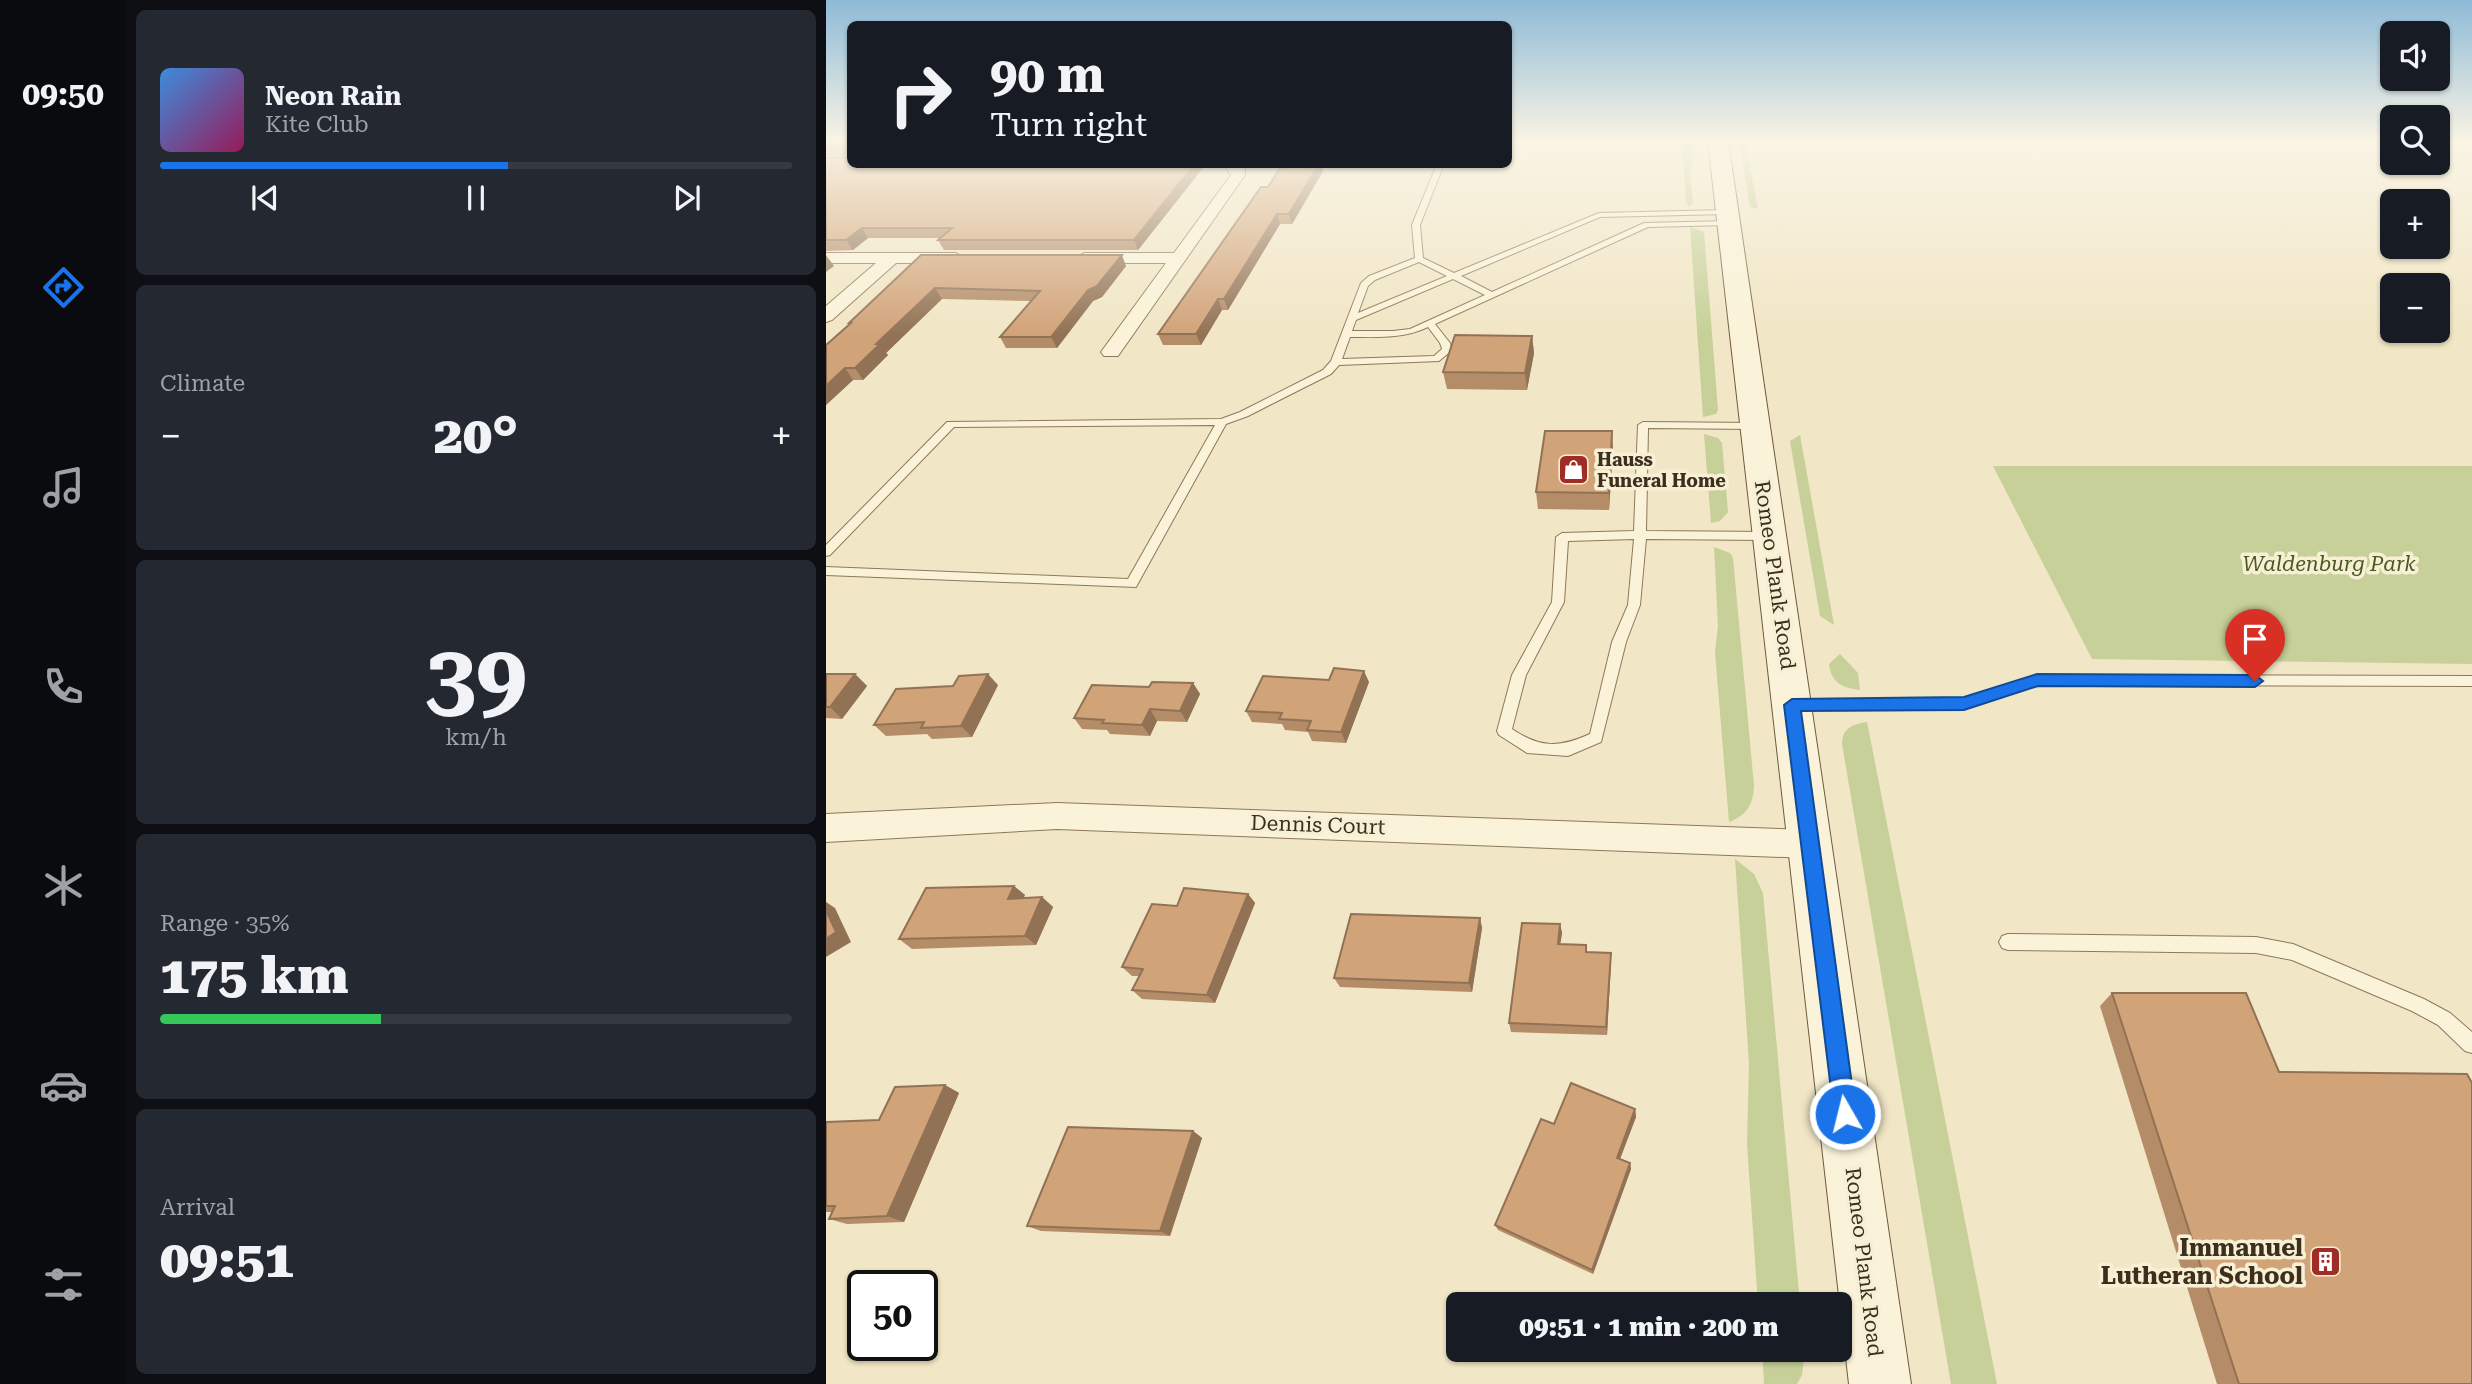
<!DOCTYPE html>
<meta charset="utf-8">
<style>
:root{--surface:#171b24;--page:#242831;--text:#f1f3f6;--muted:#9ea1a6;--line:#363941;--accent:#1a73e8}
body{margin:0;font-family:"Roboto Serif",serif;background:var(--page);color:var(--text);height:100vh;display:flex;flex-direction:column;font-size:26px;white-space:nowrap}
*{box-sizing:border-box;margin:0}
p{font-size:23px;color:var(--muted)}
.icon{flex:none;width:38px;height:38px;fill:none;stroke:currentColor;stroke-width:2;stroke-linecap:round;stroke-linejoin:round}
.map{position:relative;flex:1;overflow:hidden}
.side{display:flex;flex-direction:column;gap:10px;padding:10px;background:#0d0f14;width:700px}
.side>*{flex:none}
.banner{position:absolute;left:21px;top:21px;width:665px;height:147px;border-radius:10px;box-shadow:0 2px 5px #0004;background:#171b24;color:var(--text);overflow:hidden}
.controls{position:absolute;left:1554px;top:21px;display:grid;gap:14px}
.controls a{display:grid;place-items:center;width:70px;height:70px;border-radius:10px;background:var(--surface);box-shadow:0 2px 5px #0004;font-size:35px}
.speed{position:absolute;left:21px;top:1270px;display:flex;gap:14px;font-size:35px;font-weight:700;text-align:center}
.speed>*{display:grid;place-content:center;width:91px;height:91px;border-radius:50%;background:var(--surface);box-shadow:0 2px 5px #0004;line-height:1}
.speed .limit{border:4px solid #111;border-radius:10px;background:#fff;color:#111}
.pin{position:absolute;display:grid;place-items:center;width:60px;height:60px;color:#fff;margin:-72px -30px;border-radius:50% 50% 50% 0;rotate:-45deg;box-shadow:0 0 7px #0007}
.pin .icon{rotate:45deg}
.me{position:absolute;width:77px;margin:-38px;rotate:352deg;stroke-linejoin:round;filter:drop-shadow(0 0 5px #0008)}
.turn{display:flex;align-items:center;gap:24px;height:147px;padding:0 28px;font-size:32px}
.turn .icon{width:91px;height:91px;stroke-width:2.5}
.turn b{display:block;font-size:49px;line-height:60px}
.big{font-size:52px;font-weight:800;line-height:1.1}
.side .widget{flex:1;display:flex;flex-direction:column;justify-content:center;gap:10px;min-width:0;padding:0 24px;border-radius:10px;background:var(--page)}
.side .dial{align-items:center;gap:0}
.dial b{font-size:91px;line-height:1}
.song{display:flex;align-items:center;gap:21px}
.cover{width:84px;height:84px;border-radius:10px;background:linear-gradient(135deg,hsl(210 70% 55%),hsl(330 70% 35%))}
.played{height:7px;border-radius:4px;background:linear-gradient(90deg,var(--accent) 55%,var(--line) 55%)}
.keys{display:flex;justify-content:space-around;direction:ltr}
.heat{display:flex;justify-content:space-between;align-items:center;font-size:38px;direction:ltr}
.charge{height:10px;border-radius:5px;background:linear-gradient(90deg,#34c759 35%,var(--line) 0)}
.trip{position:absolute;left:620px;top:1292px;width:406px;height:70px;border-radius:10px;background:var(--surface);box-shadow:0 2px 5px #0004;font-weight:800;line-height:70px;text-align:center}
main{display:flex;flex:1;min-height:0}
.menu{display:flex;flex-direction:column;width:126px;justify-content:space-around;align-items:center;background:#090b0e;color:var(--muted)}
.menu .icon{width:49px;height:49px}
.menu .selected{color:var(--accent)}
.menu b{font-size:32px;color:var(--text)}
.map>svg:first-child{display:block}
.green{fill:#c6d098}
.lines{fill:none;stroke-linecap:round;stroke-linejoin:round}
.lane-casing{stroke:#8d785a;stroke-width:2}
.street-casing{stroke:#8d785a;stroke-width:2}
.secondary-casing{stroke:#6f593d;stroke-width:2}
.lane{fill:#fbf3d9;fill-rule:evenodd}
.street{fill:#fbf3d9;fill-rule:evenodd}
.secondary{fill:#fbf3d9;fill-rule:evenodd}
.wall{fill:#b48c68}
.shaded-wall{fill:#927255}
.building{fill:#d1a379;stroke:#927255;stroke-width:2}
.route{fill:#1a73e8;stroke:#114b97;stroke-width:2}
.labels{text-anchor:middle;stroke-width:7;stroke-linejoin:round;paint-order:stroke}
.far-poi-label{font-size:18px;font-weight:bold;fill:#3d2f1e;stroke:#f8f0d5;text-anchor:start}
.park-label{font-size:21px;font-style:italic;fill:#495a24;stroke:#f8f0d5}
.street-label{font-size:21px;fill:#3d2f1e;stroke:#f8f0d5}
.near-poi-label{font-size:24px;font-weight:bold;fill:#3d2f1e;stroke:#f8f0d5;text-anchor:end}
</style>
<main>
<nav class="menu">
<b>09:50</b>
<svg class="icon selected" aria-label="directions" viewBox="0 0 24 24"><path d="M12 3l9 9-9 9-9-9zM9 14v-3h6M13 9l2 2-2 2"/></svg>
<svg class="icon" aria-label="music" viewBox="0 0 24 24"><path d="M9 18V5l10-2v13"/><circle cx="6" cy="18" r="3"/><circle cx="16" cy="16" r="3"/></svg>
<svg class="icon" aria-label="phone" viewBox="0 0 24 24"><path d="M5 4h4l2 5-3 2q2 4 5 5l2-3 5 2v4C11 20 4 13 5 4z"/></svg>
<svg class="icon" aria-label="climate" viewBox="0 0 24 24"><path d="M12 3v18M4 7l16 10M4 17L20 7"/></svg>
<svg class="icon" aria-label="car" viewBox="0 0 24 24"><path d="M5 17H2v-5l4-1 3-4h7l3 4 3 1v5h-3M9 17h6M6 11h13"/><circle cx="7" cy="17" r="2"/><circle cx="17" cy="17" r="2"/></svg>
<svg class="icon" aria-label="filters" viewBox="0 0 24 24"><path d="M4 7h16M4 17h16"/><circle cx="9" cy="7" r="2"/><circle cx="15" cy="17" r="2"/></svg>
</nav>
<section class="side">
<div class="widget">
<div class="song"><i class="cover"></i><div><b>Neon Rain</b><p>Kite Club</p></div></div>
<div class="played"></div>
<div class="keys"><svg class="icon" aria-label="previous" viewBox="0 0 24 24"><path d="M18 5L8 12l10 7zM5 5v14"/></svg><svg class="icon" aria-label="pause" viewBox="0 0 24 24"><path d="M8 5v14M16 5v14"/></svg><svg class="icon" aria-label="next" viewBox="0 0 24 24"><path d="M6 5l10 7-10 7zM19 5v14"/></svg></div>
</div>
<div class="widget"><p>Climate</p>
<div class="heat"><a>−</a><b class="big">20°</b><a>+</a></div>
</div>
<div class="widget dial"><b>39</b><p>km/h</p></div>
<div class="widget"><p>Range · 35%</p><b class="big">175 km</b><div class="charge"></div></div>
<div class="widget"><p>Arrival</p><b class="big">09:51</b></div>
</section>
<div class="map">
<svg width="1646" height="1384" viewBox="0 0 1646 1384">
<rect width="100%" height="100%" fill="#f1e6c5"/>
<!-- green -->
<g class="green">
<path d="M856,141H869L864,172L867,203L863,207L860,203Z"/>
<path d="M913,141H919L932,209L924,207Z"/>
<path d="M864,227L878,232L892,410L890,414L877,417Z"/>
<path d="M878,434L892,438L896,443L902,512L894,521L885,523Z"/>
<path d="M974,435L1008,625L994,616L964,441Z"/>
<path d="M1167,466H1646V664L1266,659Z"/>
<path d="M888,547L904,553L907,558L928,786C927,805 921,815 903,822L889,652L892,626Z"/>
<path d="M1014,654L1032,673L1034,690C1017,688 1005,683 1003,664Z"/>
<path d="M1041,722L1171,1384H1125L1016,744C1016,728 1027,724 1041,722Z"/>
<path d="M909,859L928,874L937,893L974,1304H932L921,1144L923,1063Z"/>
<path d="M936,1349H979L976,1375L971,1384H938Z"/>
</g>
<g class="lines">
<defs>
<g id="lane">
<path d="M611,164H618L594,225L597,258L628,273L773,213L901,210L905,212L901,214L774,217L635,276L666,292L818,223L903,221L907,223L903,225L822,227L609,324L624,343L626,350L613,361L513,365L505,374L422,416L400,424L310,587L0,575V567L302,579L389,425L128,427L4,555L0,556V545L121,422L395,419L414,412L497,370L505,361L535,283L543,276L589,258L586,225ZM593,262L621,276L532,313L542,286L549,280ZM627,279L659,295L584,329L567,331H526L530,320ZM602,327L614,343L616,349L608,356L516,359L524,337C551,337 577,339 602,327Z"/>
<path d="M817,422L930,423L935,426L930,429L822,428L820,531L943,532L949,536L943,540L820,539L814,605L800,642L775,742L742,756L701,753L673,735L671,731L686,675L726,602L730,537L736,533L808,531L812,425ZM808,539L802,605L786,642L764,734C733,748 714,748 686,729L700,675L738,602L742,541Z"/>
<path d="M1211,675L1646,676V686L1211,685L1138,709L968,710L963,709L961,705L963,701L968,700L1138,699Z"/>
<path d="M1182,934L1430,937L1467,944L1598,999L1624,1013L1646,1032V1053L1639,1051L1612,1025L1586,1011L1466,960L1430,953L1182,950L1176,948L1173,942L1176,936Z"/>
</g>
<g id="street">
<path d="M397,164H414L419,170V175L292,356H278L275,352L340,263H258L250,258L258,253H348L405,175Z"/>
<path d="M0,253H130L138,258L130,263H70L6,320L0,322V306L50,263H0Z"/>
<path d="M231,803L983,830L994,834L999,844L994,854L983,858L231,829L0,842V814Z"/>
</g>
<path id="secondary" d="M882,141H902L1085,1384H1023Z"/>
</defs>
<!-- lane casing -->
<use href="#lane" class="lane-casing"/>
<!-- street casing -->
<use href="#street" class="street-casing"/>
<!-- secondary casing -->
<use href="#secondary" class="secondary-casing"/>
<!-- lane -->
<use href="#lane" class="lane"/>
<!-- street -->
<use href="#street" class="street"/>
<!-- secondary -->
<use href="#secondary" class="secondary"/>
</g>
<!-- wall -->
<g class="wall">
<path d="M0,141H24V164H380L312,250H118L112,240L114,238H42L27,250L0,251V158L23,157L24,155L0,156Z"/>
<path d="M497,171L466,224H454L402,310H396L375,345H337L332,334L442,187Z"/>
<path d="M95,255L300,266L276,297L267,301L231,348H180L174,337L205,301L116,299L60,353L62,355L37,380H27L0,405V345L23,324V323Z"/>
<path d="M706,336L708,353L701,390L621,389L617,372Z"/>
<path d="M787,448L783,510L712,509L710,492Z"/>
<path d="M0,674H29L41,686L16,719L0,718Z"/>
<path d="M543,682L520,743L486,741L482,732L459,730L456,724L426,722L420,711Z"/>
<path d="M367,683L374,694L361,722L331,721L324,736L284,734L281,730L256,729L248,718L323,687Z"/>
<path d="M172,685L146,737L106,739L101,734L60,736L48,725Z"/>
<path d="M188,886L199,895L197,898L216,897L227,907L210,945L86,949L73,939Z"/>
<path d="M422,894L429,903L389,1003L316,999L306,990L313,976H306L296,967L351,906Z"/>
<path d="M654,918L656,928L646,992L514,987L508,978Z"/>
<path d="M734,924L736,933L734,944L761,952L785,962L781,1035L685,1032L683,1023Z"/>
<path d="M1286,993L1453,1072L1646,1384H1391L1274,1006Z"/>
<path d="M119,1085L133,1093L78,1222L21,1224L3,1219L6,1212H0V1122L53,1120Z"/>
<path d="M809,1109L810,1117L794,1159L804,1163L805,1169L767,1274L672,1230L669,1225L728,1124Z"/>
<path d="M367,1131L376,1138L344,1236L215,1231L201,1226Z"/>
</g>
<!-- shaded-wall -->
<g class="shaded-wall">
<path d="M369,164H380L312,250L308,240Z"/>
<path d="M493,164H495L497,171L466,224L463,214Z"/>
<path d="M451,214L454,224L402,310L398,299Z"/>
<path d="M36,228L42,238L27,250L20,240Z"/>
<path d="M0,255L8,266L0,272Z"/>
<path d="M296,255L300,266L276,297L267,301L231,348L225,337L262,290Z"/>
<path d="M109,288L116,299L60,353L62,355L37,380L29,368L50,344Z"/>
<path d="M392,299L396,310L375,345L370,334Z"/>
<path d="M706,336L708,353L701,390L699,373Z"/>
<path d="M19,368L27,380L0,405V386Z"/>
<path d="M786,431L787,448L783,510V493Z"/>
<path d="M538,671L543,682L520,743L515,732Z"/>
<path d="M29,674L41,686L16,719L4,707Z"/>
<path d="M162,674L172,685L146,737L135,726Z"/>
<path d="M367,683L374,694L361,722L354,711Z"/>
<path d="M324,709L331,721L324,736L316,725Z"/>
<path d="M188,886L199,895L193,908L182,899Z"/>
<path d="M422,894L429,903L389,1003L381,995Z"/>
<path d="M216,897L227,907L210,945L199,936Z"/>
<path d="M0,902L9,908L25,942L0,957Z"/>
<path d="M654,918L656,928L646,992L643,983Z"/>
<path d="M734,924L736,933L733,953L732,944Z"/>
<path d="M785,953V962L781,1035L780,1027Z"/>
<path d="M119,1085L133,1093L78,1222L61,1216Z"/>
<path d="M809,1109L810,1117L792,1164L791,1158Z"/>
<path d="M367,1131L376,1138L344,1236L334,1231Z"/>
<path d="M804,1163L805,1169L767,1274L766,1270Z"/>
</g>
<!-- building -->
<g class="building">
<path d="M0,141H24V153L18,146H0Z"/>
<path d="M24,156V164H369L308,240H112L126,228H36L20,240H0V158L23,157Z"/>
<path d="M457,164H493L463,214H451L398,299H392L370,334H332L435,187H442Z"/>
<path d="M95,255H296L271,286L262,290L225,337H174L214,291L109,288L50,344H54L29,368H19L0,386V345L25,323H23Z"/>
<path d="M629,335L706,336L699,373L617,372Z"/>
<path d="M719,431H786L783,493L710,492Z"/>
<path d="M508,668L538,671L515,732L481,730L485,721L453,719L456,713L420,711L437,676L503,680Z"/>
<path d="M0,674H29L4,707H0Z"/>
<path d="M162,674L135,726L95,728L98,722L48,725L70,689L127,686L133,676Z"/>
<path d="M326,682L367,683L354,711L324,709L316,725L276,723L278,720L248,718L266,685L323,687Z"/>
<path d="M188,886L182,899L216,897L199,936L73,939L100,888Z"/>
<path d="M358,888L422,894L381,995L306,990L317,969L296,967L326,904L351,906Z"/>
<path d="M0,910L10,932L0,939Z"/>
<path d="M525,914L654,918L643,983L508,978Z"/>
<path d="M696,923L734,924L732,944L760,945V952L785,953L780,1027L683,1023Z"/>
<path d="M1286,993H1420L1453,1072L1641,1074L1646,1083V1384H1413Z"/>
<path d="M745,1083L809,1109L791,1158L804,1163L766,1270L669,1225L715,1119L728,1124Z"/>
<path d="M119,1085L61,1216L3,1219L9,1206H0V1122L53,1120L69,1087Z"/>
<path d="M242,1127L367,1131L334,1231L201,1226Z"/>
</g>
<!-- sky -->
<linearGradient id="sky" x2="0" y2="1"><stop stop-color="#8ebad7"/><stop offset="0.42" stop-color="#f9f4e5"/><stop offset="1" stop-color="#f9f4e5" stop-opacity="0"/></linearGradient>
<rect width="1646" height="335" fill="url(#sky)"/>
<!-- route -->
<path class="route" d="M1211,674L1429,675L1437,681L1429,687L1212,686L1138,710L975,711L1030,1114L1026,1122L1019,1125L1011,1122L1008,1114L958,705L966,699L1138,697Z"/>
<!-- icons -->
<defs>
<symbol id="shop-square" viewBox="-11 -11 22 22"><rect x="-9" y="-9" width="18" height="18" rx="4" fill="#a02c26" stroke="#f8f0d5"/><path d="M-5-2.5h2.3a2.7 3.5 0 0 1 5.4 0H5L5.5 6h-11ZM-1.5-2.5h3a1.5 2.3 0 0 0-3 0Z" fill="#fff"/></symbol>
<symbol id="building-square" viewBox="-11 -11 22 22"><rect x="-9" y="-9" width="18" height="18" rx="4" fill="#a02c26" stroke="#f8f0d5"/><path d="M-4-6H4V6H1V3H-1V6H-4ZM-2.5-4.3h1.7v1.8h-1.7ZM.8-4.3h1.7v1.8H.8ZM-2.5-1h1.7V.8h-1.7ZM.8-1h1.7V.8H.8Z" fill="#fff"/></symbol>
</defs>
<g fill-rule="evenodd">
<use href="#shop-square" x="730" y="452" width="35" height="35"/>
<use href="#building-square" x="1482" y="1244" width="35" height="35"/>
</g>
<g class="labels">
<!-- far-poi labels -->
<g class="far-poi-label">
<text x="771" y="466">Hauss<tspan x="771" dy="21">Funeral Home</tspan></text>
</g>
<!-- park labels -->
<g class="park-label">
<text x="1503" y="571">Waldenburg Park</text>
</g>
<!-- street labels -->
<g class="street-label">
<text transform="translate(949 575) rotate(82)" y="7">Romeo Plank Road</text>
<text transform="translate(492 825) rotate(2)" y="7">Dennis Court</text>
<text transform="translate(1038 1262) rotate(83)" y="7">Romeo Plank Road</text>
</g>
<!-- near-poi labels -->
<g class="near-poi-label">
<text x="1477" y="1256">Immanuel<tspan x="1477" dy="28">Lutheran School</tspan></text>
</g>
</g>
</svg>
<div class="controls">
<a><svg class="icon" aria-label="sound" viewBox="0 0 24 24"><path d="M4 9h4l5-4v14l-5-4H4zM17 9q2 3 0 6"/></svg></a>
<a><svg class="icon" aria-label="search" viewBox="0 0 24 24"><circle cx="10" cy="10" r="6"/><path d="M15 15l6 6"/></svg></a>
<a>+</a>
<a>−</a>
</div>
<div class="speed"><div class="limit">50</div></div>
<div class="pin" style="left:1429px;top:681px;background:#d93025"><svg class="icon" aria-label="arrive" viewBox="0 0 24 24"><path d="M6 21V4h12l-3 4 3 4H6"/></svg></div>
<svg class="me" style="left:1019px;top:1114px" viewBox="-20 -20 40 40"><circle r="17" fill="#1a73e8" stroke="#fff" stroke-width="3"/><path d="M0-11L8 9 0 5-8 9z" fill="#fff"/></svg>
<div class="trip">09:51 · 1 min · 200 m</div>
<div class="banner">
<div class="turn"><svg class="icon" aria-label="right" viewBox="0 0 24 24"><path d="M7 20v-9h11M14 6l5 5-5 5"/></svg><div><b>90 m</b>Turn right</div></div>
</div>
</div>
</main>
